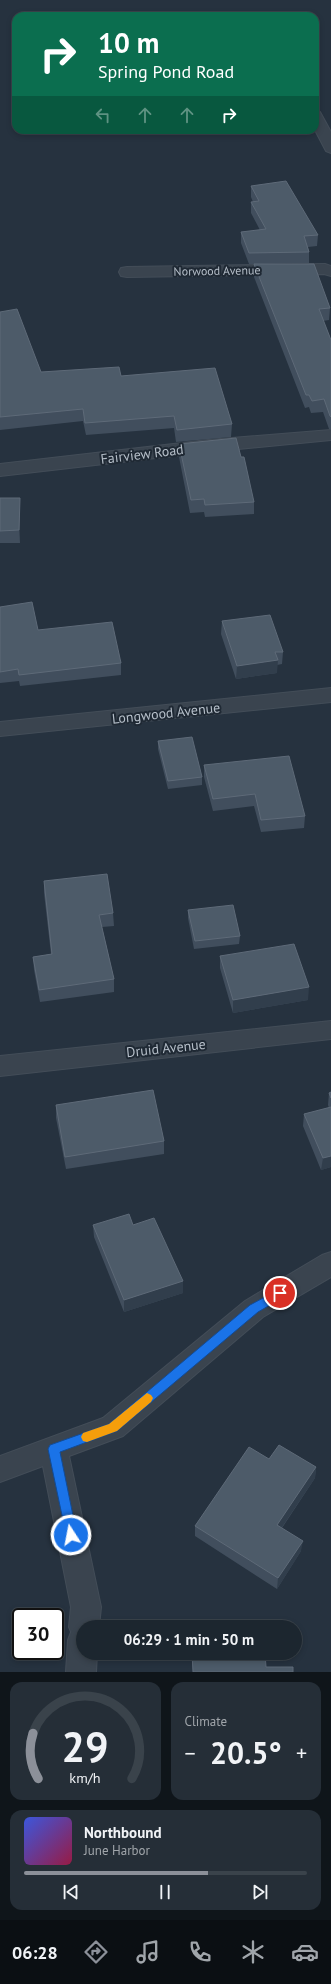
<!DOCTYPE html>
<meta charset="utf-8">
<style>
:root{--surface:#1c262f;--page:#252e37;--text:#f1f3f6;--muted:#a0a5aa;--line:#3a434b;--accent:#8c9099}
body{margin:0;font-family:"PT Sans",sans-serif;background:var(--page);color:var(--text);height:100vh;display:flex;flex-direction:column;font-size:15px;white-space:nowrap}
*{box-sizing:border-box;margin:0}
p{font-size:13px;color:var(--muted)}
.icon{flex:none;width:22px;height:22px;fill:none;stroke:currentColor;stroke-width:2;stroke-linecap:round;stroke-linejoin:round}
.map{position:relative;height:1672px;overflow:hidden}
.drawer{display:flex;flex-direction:column;gap:10px;padding:10px;background:#0f151a;flex:1}
.drawer>*{flex:none}
.guide{position:absolute;left:12px;top:12px;width:307px;height:122px;border-radius:12px;box-shadow:0 2px 6px #0003,0 0 0 1px var(--line);background:#0b6e4f;color:#fff;overflow:hidden}
.speed{position:absolute;left:12px;top:1608px;display:flex;gap:8px;font-size:20px;font-weight:700;text-align:center}
.speed>*{display:grid;place-content:center;width:52px;height:52px;border-radius:50%;background:var(--surface);box-shadow:0 2px 6px #0003,0 0 0 1px var(--line);line-height:1}
.speed .limit{border:2px solid #111;border-radius:6px;background:#fff;color:#111}
.pin{position:absolute;display:grid;place-items:center;width:34px;height:34px;color:#fff;margin:-17px;border:2px solid #fff;border-radius:50%;box-shadow:0 1px 4px #0007}
.me{position:absolute;width:44px;margin:-22px;rotate:349deg;stroke-linejoin:round;filter:drop-shadow(0 0 3px #0008)}
.turn{display:flex;align-items:center;gap:14px;height:84px;padding:0 20px;font-size:18px}
.turn .icon{width:52px;height:52px;stroke-width:2.5}
.turn b{display:block;font-size:28px;line-height:34px}
.lanes{display:flex;align-items:center;height:38px;padding:0 20px;background:#0003;justify-content:center;gap:20px;direction:ltr}
.lanes .off{opacity:.35}
.big{font-size:30px;font-weight:700;line-height:1.1}
.drawer .card{flex:1;display:flex;flex-direction:column;justify-content:center;gap:6px;min-width:0;padding:0 14px;border-radius:12px;background:var(--page)}
.drawer .dial{align-items:center;gap:0}
.dial svg{height:104px;overflow:visible;fill:none;stroke:var(--line);stroke-width:7;stroke-linecap:round;text-anchor:middle}
.dial text{fill:var(--text);stroke:none}
.song{display:flex;align-items:center;gap:12px}
.cover{width:48px;height:48px;border-radius:6px;background:linear-gradient(135deg,hsl(230 70% 55%),hsl(340 70% 35%))}
.played{height:4px;border-radius:2px;background:linear-gradient(90deg,var(--accent) 65%,var(--line) 65%)}
.keys{display:flex;justify-content:space-around;direction:ltr}
.heat{display:flex;justify-content:space-between;align-items:center;font-size:22px;direction:ltr}
.drawer .tiles{flex:1;display:grid;gap:10px;grid-template-columns:1fr 1fr}
.card:last-child{grid-column:span 2}
.trip{position:absolute;left:76px;top:1620px;width:226px;height:40px;border-radius:20px;background:var(--surface);box-shadow:0 2px 6px #0003,0 0 0 1px var(--line);font-weight:700;line-height:40px;text-align:center}
.dock{display:flex;height:64px;justify-content:space-around;align-items:center;background:#0b0f13;color:var(--muted)}
.dock .icon{width:28px;height:28px}
.dock .selected{color:var(--accent)}
.dock b{font-size:18px;color:var(--text)}
.map>svg:first-child{display:block}
.lines{fill:none;stroke-linecap:round;stroke-linejoin:round}
.minor-casing{stroke:#434d58;stroke-width:2}
.minor{fill:#3a444f;fill-rule:evenodd}
.wall{fill:#414e5d}
.shaded-wall{fill:#313e4c}
.building{fill:#4d5b69;stroke:#5e6a78}
.route{fill:#1a73e8;stroke:#114b97}
.slow{fill:#f59e0b}
.labels{text-anchor:middle;stroke-width:4;stroke-linejoin:round;paint-order:stroke}
.far-street-label{font-size:12px;fill:#b6bfc9;stroke:#1f2934}
.street-label{font-size:14px;fill:#b6bfc9;stroke:#1f2934}
</style>
<div class="map">
<svg width="331" height="1672" viewBox="0 0 331 1672">
<rect width="100%" height="100%" fill="#26323f"/>
<g class="lines">
<defs>
<g id="minor">
<path d="M315,110L320,112L331,132V153L326,151L315,130Z"/>
<path d="M325,264L331,266V276L324,274L127,277L121,276L119,272L121,268L127,267Z"/>
<path d="M331,430V440L208,452L0,476V464L208,440Z"/>
<path d="M331,688V702L0,736V722Z"/>
<path d="M331,1021V1039L0,1076V1056Z"/>
<path d="M331,1252V1277L263,1317L123,1436L69,1456L101,1607L99,1627H83V1653H97L96,1672H66L68,1640L71,1632L69,1627L71,1607L43,1466L0,1482V1456L103,1418L245,1301L322,1255Z"/>
</g>
</defs>
<!-- minor casing -->
<use href="#minor" class="minor-casing"/>
<!-- minor -->
<use href="#minor" class="minor"/>
</g>
<!-- wall -->
<g class="wall">
<path d="M251,186L318,235L317,246L308,247L309,252V263L249,264L241,243V232L260,230L251,213V202H253L251,197Z"/>
<path d="M254,264L330,308L329,320L323,321L331,340V429H329L323,412L311,413L309,407L305,408L254,277Z"/>
<path d="M0,312L41,372L121,376L232,424L231,437L176,442L174,428L86,435L83,421L0,430Z"/>
<path d="M179,444L254,502V514L205,517L204,512L190,513L179,457Z"/>
<path d="M0,498L20,511V543H0Z"/>
<path d="M0,607L38,630L121,663V675L20,686L19,681L0,683Z"/>
<path d="M222,621L283,652L282,664L277,665V673L236,679L221,634Z"/>
<path d="M158,741L202,777V785L168,789L158,749Z"/>
<path d="M204,765L305,816L304,828L261,832L254,806L213,811L204,777Z"/>
<path d="M44,881L113,913L114,926L102,927L114,979V992L40,1002L34,970L33,957L51,954L44,893Z"/>
<path d="M188,910L240,936L239,944L194,949L188,918Z"/>
<path d="M220,956L308,1000L233,1013L220,968Z"/>
<path d="M331,1092V1167L321,1170L303,1126L304,1114L329,1108L328,1105L329,1093Z"/>
<path d="M56,1105L164,1141V1154L66,1169L56,1118Z"/>
<path d="M93,1225H133L183,1281V1293L124,1312L94,1237Z"/>
<path d="M269,1459L316,1467L315,1478L282,1528L301,1551L277,1589L195,1536V1526Z"/>
</g>
<!-- shaded-wall -->
<g class="shaded-wall">
<path d="M20,498V543L19,530Z"/>
<path d="M278,660L277,673L236,679L237,666Z"/>
<path d="M309,987L308,1000L233,1013V1000Z"/>
<path d="M331,1156V1167L321,1170L323,1158Z"/>
<path d="M183,1281V1293L124,1312V1300Z"/>
<path d="M316,1467L315,1478L276,1536L277,1525Z"/>
<path d="M303,1541L301,1551L277,1589L278,1578Z"/>
</g>
<!-- building -->
<g class="building">
<path d="M286,181L318,235L304,236L309,252L249,253L241,232L266,229L251,202L259,201L251,186Z"/>
<path d="M254,264H314L330,308L319,309L331,340V417L330,416L324,399L312,401L309,395H306Z"/>
<path d="M17,309L41,372L119,367L121,376L215,368L232,424L177,430L174,416L85,423L83,409L0,417V312Z"/>
<path d="M236,438L241,457H244L254,502L205,505L204,499L191,500L179,444Z"/>
<path d="M0,498H20L19,530L0,531Z"/>
<path d="M32,602L38,630L112,622L121,663L19,675L18,669L0,672V607Z"/>
<path d="M270,615L283,652H275L278,660L237,666L222,621Z"/>
<path d="M192,737L202,777L168,781L158,741Z"/>
<path d="M289,756L305,816L261,820L255,794L213,799L204,765Z"/>
<path d="M107,874L113,913L99,915L114,979L39,990L33,957L52,954L44,881Z"/>
<path d="M233,905L240,936L195,941L188,910Z"/>
<path d="M294,944L309,987L233,1000L220,956Z"/>
<path d="M153,1090L164,1141L65,1157L56,1105Z"/>
<path d="M331,1092V1098L329,1093Z"/>
<path d="M331,1107V1156L323,1158L304,1114Z"/>
<path d="M129,1214L133,1225L154,1218L183,1281L124,1300L93,1225Z"/>
<path d="M279,1445L316,1467L277,1525L303,1541L278,1578L195,1526L249,1447L269,1459Z"/>
<path d="M192,1653H265L266,1667H293V1672H193Z"/>
</g>
<!-- route -->
<path class="route" d="M280,1289L284,1290L285,1293L284,1297L258,1312L117,1431L60,1452L77,1535L75,1539L71,1541L67,1539L48,1449L50,1445L109,1424L250,1305Z"/>
<!-- slow -->
<path class="slow" d="M147,1393L151,1395L153,1398L151,1402L117,1431L87,1442L83,1441L81,1437L83,1433L109,1424Z"/>
<g class="labels">
<!-- far-street labels -->
<g class="far-street-label">
<text transform="translate(217 271) rotate(-1)" y="4">Norwood Avenue</text>
</g>
<!-- street labels -->
<g class="street-label">
<text transform="translate(142 454) rotate(-7)" y="5">Fairview Road</text>
<text transform="translate(166 713) rotate(-6)" y="5">Longwood Avenue</text>
<text transform="translate(166 1048) rotate(-6)" y="5">Druid Avenue</text>
</g>
</g>
</svg>
<div class="speed"><div class="limit">30</div></div>
<div class="pin" style="left:280px;top:1293px;background:#d93025"><svg class="icon" aria-label="arrive" viewBox="0 0 24 24"><path d="M6 21V4h12l-3 4 3 4H6"/></svg></div>
<svg class="me" style="left:71px;top:1535px" viewBox="-20 -20 40 40"><circle r="17" fill="#1a73e8" stroke="#fff" stroke-width="3"/><path d="M0-11L8 9 0 5-8 9z" fill="#fff"/></svg>
<div class="trip">06:29 · 1 min · 50 m</div>
<div class="guide">
<div class="turn"><svg class="icon" aria-label="right" viewBox="0 0 24 24"><path d="M7 20v-9h11M14 6l5 5-5 5"/></svg><div><b>10 m</b>Spring Pond Road</div></div>
<div class="lanes"><svg class="icon off" aria-label="left" viewBox="0 0 24 24"><path d="M17 20v-9H6M10 6l-5 5 5 5"/></svg><svg class="icon off" aria-label="ahead" viewBox="0 0 24 24"><path d="M12 20V5M6 11l6-6 6 6"/></svg><svg class="icon off" aria-label="ahead" viewBox="0 0 24 24"><path d="M12 20V5M6 11l6-6 6 6"/></svg><svg class="icon" aria-label="right" viewBox="0 0 24 24"><path d="M7 20v-9h11M14 6l5 5-5 5"/></svg></div>
</div>
</div>
<section class="drawer">
<div class="tiles">
<div class="card dial"><svg viewBox="0 0 100 80">
<path d="M14 69A42 42 0 1 1 86 69"/>
<path d="M14 69A42 42 0 0 1 10 34" stroke="#8c9099"/>
<text x="50" y="56" font-size="32" font-weight="700">29</text>
<text x="50" y="72" font-size="11">km/h</text>
</svg></div>
<div class="card"><p>Climate</p>
<div class="heat"><a>−</a><b class="big">20.5°</b><a>+</a></div>
</div>
<div class="card">
<div class="song"><i class="cover"></i><div><b>Northbound</b><p>June Harbor</p></div></div>
<div class="played"></div>
<div class="keys"><svg class="icon" aria-label="previous" viewBox="0 0 24 24"><path d="M18 5L8 12l10 7zM5 5v14"/></svg><svg class="icon" aria-label="pause" viewBox="0 0 24 24"><path d="M8 5v14M16 5v14"/></svg><svg class="icon" aria-label="next" viewBox="0 0 24 24"><path d="M6 5l10 7-10 7zM19 5v14"/></svg></div>
</div>
</div>
</section>
<nav class="dock">
<b>06:28</b>
<svg class="icon selected" aria-label="directions" viewBox="0 0 24 24"><path d="M12 3l9 9-9 9-9-9zM9 14v-3h6M13 9l2 2-2 2"/></svg>
<svg class="icon" aria-label="music" viewBox="0 0 24 24"><path d="M9 18V5l10-2v13"/><circle cx="6" cy="18" r="3"/><circle cx="16" cy="16" r="3"/></svg>
<svg class="icon" aria-label="phone" viewBox="0 0 24 24"><path d="M5 4h4l2 5-3 2q2 4 5 5l2-3 5 2v4C11 20 4 13 5 4z"/></svg>
<svg class="icon" aria-label="climate" viewBox="0 0 24 24"><path d="M12 3v18M4 7l16 10M4 17L20 7"/></svg>
<svg class="icon" aria-label="car" viewBox="0 0 24 24"><path d="M5 17H2v-5l4-1 3-4h7l3 4 3 1v5h-3M9 17h6M6 11h13"/><circle cx="7" cy="17" r="2"/><circle cx="17" cy="17" r="2"/></svg>
</nav>
